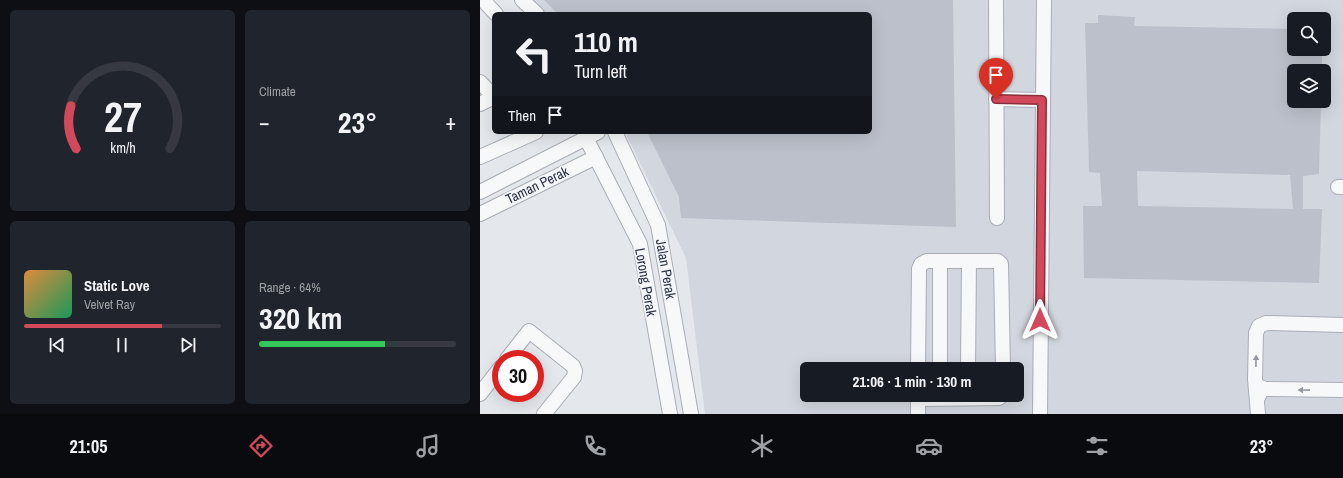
<!DOCTYPE html>
<meta charset="utf-8">
<style>
:root{--surface:#171b24;--page:#20242c;--text:#f1f3f6;--muted:#9ea1a6;--line:#363941;--accent:#d1495b}
body{margin:0;font-family:"Archivo Narrow",sans-serif;background:var(--page);color:var(--text);height:100vh;display:flex;flex-direction:column;font-size:15px;white-space:nowrap}
*{box-sizing:border-box;margin:0}
p{font-size:13px;color:var(--muted)}
.icon{flex:none;width:22px;height:22px;fill:none;stroke:currentColor;stroke-width:2;stroke-linecap:round;stroke-linejoin:round}
.map{position:relative;flex:1;overflow:hidden}
.panel{display:flex;flex-direction:column;gap:10px;padding:10px;background:#0d0f14;width:480px}
.panel>*{flex:none}
.guide{position:absolute;left:12px;top:12px;width:380px;height:122px;border-radius:6px;box-shadow:0 4px 16px #0002;background:#171b24;color:var(--text);overflow:hidden}
.controls{position:absolute;left:807px;top:12px;display:grid;gap:8px}
.controls a{display:grid;place-items:center;width:44px;height:44px;border-radius:6px;background:var(--surface);box-shadow:0 4px 16px #0002;font-size:20px}
.speed{position:absolute;left:12px;top:350px;display:flex;gap:8px;font-size:20px;font-weight:700;text-align:center}
.speed>*{display:grid;place-content:center;width:52px;height:52px;border-radius:50%;background:var(--surface);box-shadow:0 4px 16px #0002;line-height:1}
.speed .limit{border:6px solid #d22;background:#fff;color:#111}
.pin{position:absolute;display:grid;place-items:center;width:34px;height:34px;color:#fff;margin:-41px -17px;border-radius:50% 50% 50% 0;rotate:-45deg;box-shadow:0 0 4px #0007}
.pin .icon{rotate:45deg}
.me{position:absolute;width:44px;margin:-22px;rotate:0deg;stroke-linejoin:round;filter:drop-shadow(0 0 3px #0008)}
.turn{display:flex;align-items:center;gap:14px;height:84px;padding:0 16px;font-size:18px}
.turn .icon{width:52px;height:52px;stroke-width:2.5}
.turn b{display:block;font-size:28px;line-height:34px}
.then{display:flex;align-items:center;height:38px;padding:0 16px;background:#0003;gap:8px;font-size:15px}
.big{font-size:30px;font-weight:800;line-height:1.1}
.panel .widget{flex:1;display:flex;flex-direction:column;justify-content:center;gap:6px;min-width:0;padding:0 14px;border-radius:6px;background:var(--page)}
.panel .dial{align-items:center;gap:0}
.dial svg{height:104px;overflow:visible;fill:none;stroke:var(--line);stroke-width:7;stroke-linecap:round;text-anchor:middle}
.dial text{fill:var(--text);stroke:none}
.song{display:flex;align-items:center;gap:12px}
.cover{width:48px;height:48px;border-radius:6px;background:linear-gradient(135deg,hsl(30 70% 55%),hsl(150 70% 35%))}
.played{height:4px;border-radius:2px;background:linear-gradient(90deg,var(--accent) 70%,var(--line) 70%)}
.keys{display:flex;justify-content:space-around;direction:ltr}
.heat{display:flex;justify-content:space-between;align-items:center;font-size:22px;direction:ltr}
.charge{height:6px;border-radius:3px;background:linear-gradient(90deg,#34c759 64%,var(--line) 0)}
.panel .tiles{flex:1;display:grid;gap:10px;grid-template-columns:repeat(2,1fr)}
.trip{position:absolute;left:320px;top:362px;width:224px;height:40px;border-radius:6px;background:var(--surface);box-shadow:0 4px 16px #0002;font-weight:800;line-height:40px;text-align:center}
.menu{display:flex;height:64px;justify-content:space-around;align-items:center;background:#090b0e;color:var(--muted)}
.menu .icon{width:28px;height:28px}
.menu .active{color:var(--accent)}
.menu b{font-size:18px;color:var(--text)}
main{display:flex;flex:1;min-height:0}
.map>svg:first-child{display:block}
.built{fill:#d2d6de;fill-rule:evenodd}
.building{fill:#bbc0ca;fill-rule:evenodd}
.lines{fill:none;stroke-linecap:round;stroke-linejoin:round}
.minor-casing{stroke:#a9aeb7;stroke-width:16}
.minor{stroke:#f7f8fa;stroke-width:14}
.oneway{fill:#9196a0}
.route-casing{stroke:#882f3b;stroke-width:10}
.route{stroke:#d1495b;stroke-width:7}
.labels{text-anchor:middle;stroke-width:3.5;stroke-linejoin:round;paint-order:stroke}
.street-label{font-size:14px;fill:#2b3445;stroke:#f4f6f9}
</style>
<main>
<section class="panel">
<div class="tiles">
<div class="widget dial"><svg viewBox="0 0 100 80">
<path d="M14 69A42 42 0 1 1 86 69"/>
<path d="M14 69A42 42 0 0 1 10 36" stroke="#d1495b"/>
<text x="50" y="56" font-size="32" font-weight="700">27</text>
<text x="50" y="72" font-size="11">km/h</text>
</svg></div>
<div class="widget"><p>Climate</p>
<div class="heat"><a>−</a><b class="big">23°</b><a>+</a></div>
</div>
<div class="widget">
<div class="song"><i class="cover"></i><div><b>Static Love</b><p>Velvet Ray</p></div></div>
<div class="played"></div>
<div class="keys"><svg class="icon" aria-label="previous" viewBox="0 0 24 24"><path d="M18 5L8 12l10 7zM5 5v14"/></svg><svg class="icon" aria-label="pause" viewBox="0 0 24 24"><path d="M8 5v14M16 5v14"/></svg><svg class="icon" aria-label="next" viewBox="0 0 24 24"><path d="M6 5l10 7-10 7zM19 5v14"/></svg></div>
</div>
<div class="widget"><p>Range · 64%</p><b class="big">320 km</b><div class="charge"></div></div>
</div>
</section>
<div class="map">
<svg width="863" height="414" viewBox="0 0 863 414">
<rect width="100%" height="100%" fill="#e4e7ec"/>
<!-- built -->
<path class="built" d="M52,0H863V414H225L206,258L145,132H390V14H64ZM814,19H844V49H814ZM814,71H844V101H814ZM327,369H537V395H327Z"/>
<!-- building -->
<g class="building">
<path d="M64,0H473L476,227L201,218L199,197L167,132H390V14H78Z"/>
<path d="M618,15L655,17L654,26L814,29V49H842V71H814V101H841L839,174L823,176V209H842L839,283L604,278L603,206H622L620,173L609,172L605,23H618ZM657,171L810,175L813,209L658,206Z"/>
</g>
<g class="lines">
<defs>
<g id="minor">
<path d="M3,0L16,14"/>
<path d="M42,0L57,14"/>
<path d="M516,0L517,218"/>
<path d="M0,82L14,97"/>
<path d="M516,99L562,100"/>
<path d="M0,104L14,97"/>
<path d="M135,132L178,225L211,414"/>
<path d="M106,138L160,244L190,414"/>
<path d="M0,157L56,132"/>
<path d="M858,187H863"/>
<path d="M0,192L118,132"/>
<path d="M0,214L116,157"/>
<path d="M460,261V369"/>
<path d="M27,359L49,331L93,366L95,371L94,377L64,414"/>
<path d="M438,369L439,269L441,264L447,261H518L521,264L523,369"/>
<path d="M488,369L489,261"/>
<path d="M0,394L21,367"/>
<path d="M779,396L778,386L785,389L863,390"/>
<path d="M438,399L519,398L522,395"/>
<path d="M438,414V395"/>
<path d="M560,414L564,0"/>
<path d="M778,414L775,379L776,333L779,326L786,323L863,325"/>
</g>
</defs>
<!-- minor casing -->
<use href="#minor" class="minor-casing"/>
<!-- minor -->
<use href="#minor" class="minor"/>
</g>
<!-- one-way arrows -->
<defs><path id="oneway-solid" d="M-6-.8H1V-3.2L6.5 0L1 3.2V.8H-6Z"/></defs>
<g class="oneway">
<use href="#oneway-solid" transform="translate(776 361) rotate(-89)"/>
<use href="#oneway-solid" transform="translate(824 390) rotate(-179)"/>
</g>
<g class="lines">
<defs>
<path id="route" d="M516,99L562,100L560,320"/>
</defs>
<!-- route casing -->
<use href="#route" class="route-casing"/>
<!-- route -->
<use href="#route" class="route"/>
</g>
<g class="labels">
<!-- street labels -->
<g class="street-label">
<text transform="translate(57 185) rotate(-26)" y="5">Taman Perak</text>
<text transform="translate(186 269) rotate(80)" y="5">Jalan Perak</text>
<text transform="translate(166 282) rotate(80)" y="5">Lorong Perak</text>
</g>
</g>
</svg>
<div class="controls">
<a><svg class="icon" aria-label="search" viewBox="0 0 24 24"><circle cx="10" cy="10" r="6"/><path d="M15 15l6 6"/></svg></a>
<a><svg class="icon" aria-label="layers" viewBox="0 0 24 24"><path d="M12 4l9 5-9 5-9-5zM3 14l9 5 9-5"/></svg></a>
</div>
<div class="speed"><div class="limit">30</div></div>
<div class="pin" style="left:516px;top:99px;background:#d93025"><svg class="icon" aria-label="arrive" viewBox="0 0 24 24"><path d="M6 21V4h12l-3 4 3 4H6"/></svg></div>
<svg class="me" style="left:560px;top:320px" viewBox="-20 -20 40 40"><path d="M0-17L14 15 0 8-14 15z" fill="#d1495b" stroke="#fff" stroke-width="4"/></svg>
<div class="trip">21:06 · 1 min · 130 m</div>
<div class="guide">
<div class="turn"><svg class="icon" aria-label="left" viewBox="0 0 24 24"><path d="M17 20v-9H6M10 6l-5 5 5 5"/></svg><div><b>110 m</b>Turn left</div></div>
<div class="then">Then<svg class="icon" aria-label="arrive" viewBox="0 0 24 24"><path d="M6 21V4h12l-3 4 3 4H6"/></svg></div>
</div>
</div>
</main>
<nav class="menu">
<b>21:05</b>
<svg class="icon active" aria-label="directions" viewBox="0 0 24 24"><path d="M12 3l9 9-9 9-9-9zM9 14v-3h6M13 9l2 2-2 2"/></svg>
<svg class="icon" aria-label="music" viewBox="0 0 24 24"><path d="M9 18V5l10-2v13"/><circle cx="6" cy="18" r="3"/><circle cx="16" cy="16" r="3"/></svg>
<svg class="icon" aria-label="phone" viewBox="0 0 24 24"><path d="M5 4h4l2 5-3 2q2 4 5 5l2-3 5 2v4C11 20 4 13 5 4z"/></svg>
<svg class="icon" aria-label="climate" viewBox="0 0 24 24"><path d="M12 3v18M4 7l16 10M4 17L20 7"/></svg>
<svg class="icon" aria-label="car" viewBox="0 0 24 24"><path d="M5 17H2v-5l4-1 3-4h7l3 4 3 1v5h-3M9 17h6M6 11h13"/><circle cx="7" cy="17" r="2"/><circle cx="17" cy="17" r="2"/></svg>
<svg class="icon" aria-label="filters" viewBox="0 0 24 24"><path d="M4 7h16M4 17h16"/><circle cx="9" cy="7" r="2"/><circle cx="15" cy="17" r="2"/></svg>
<b>23°</b>
</nav>
